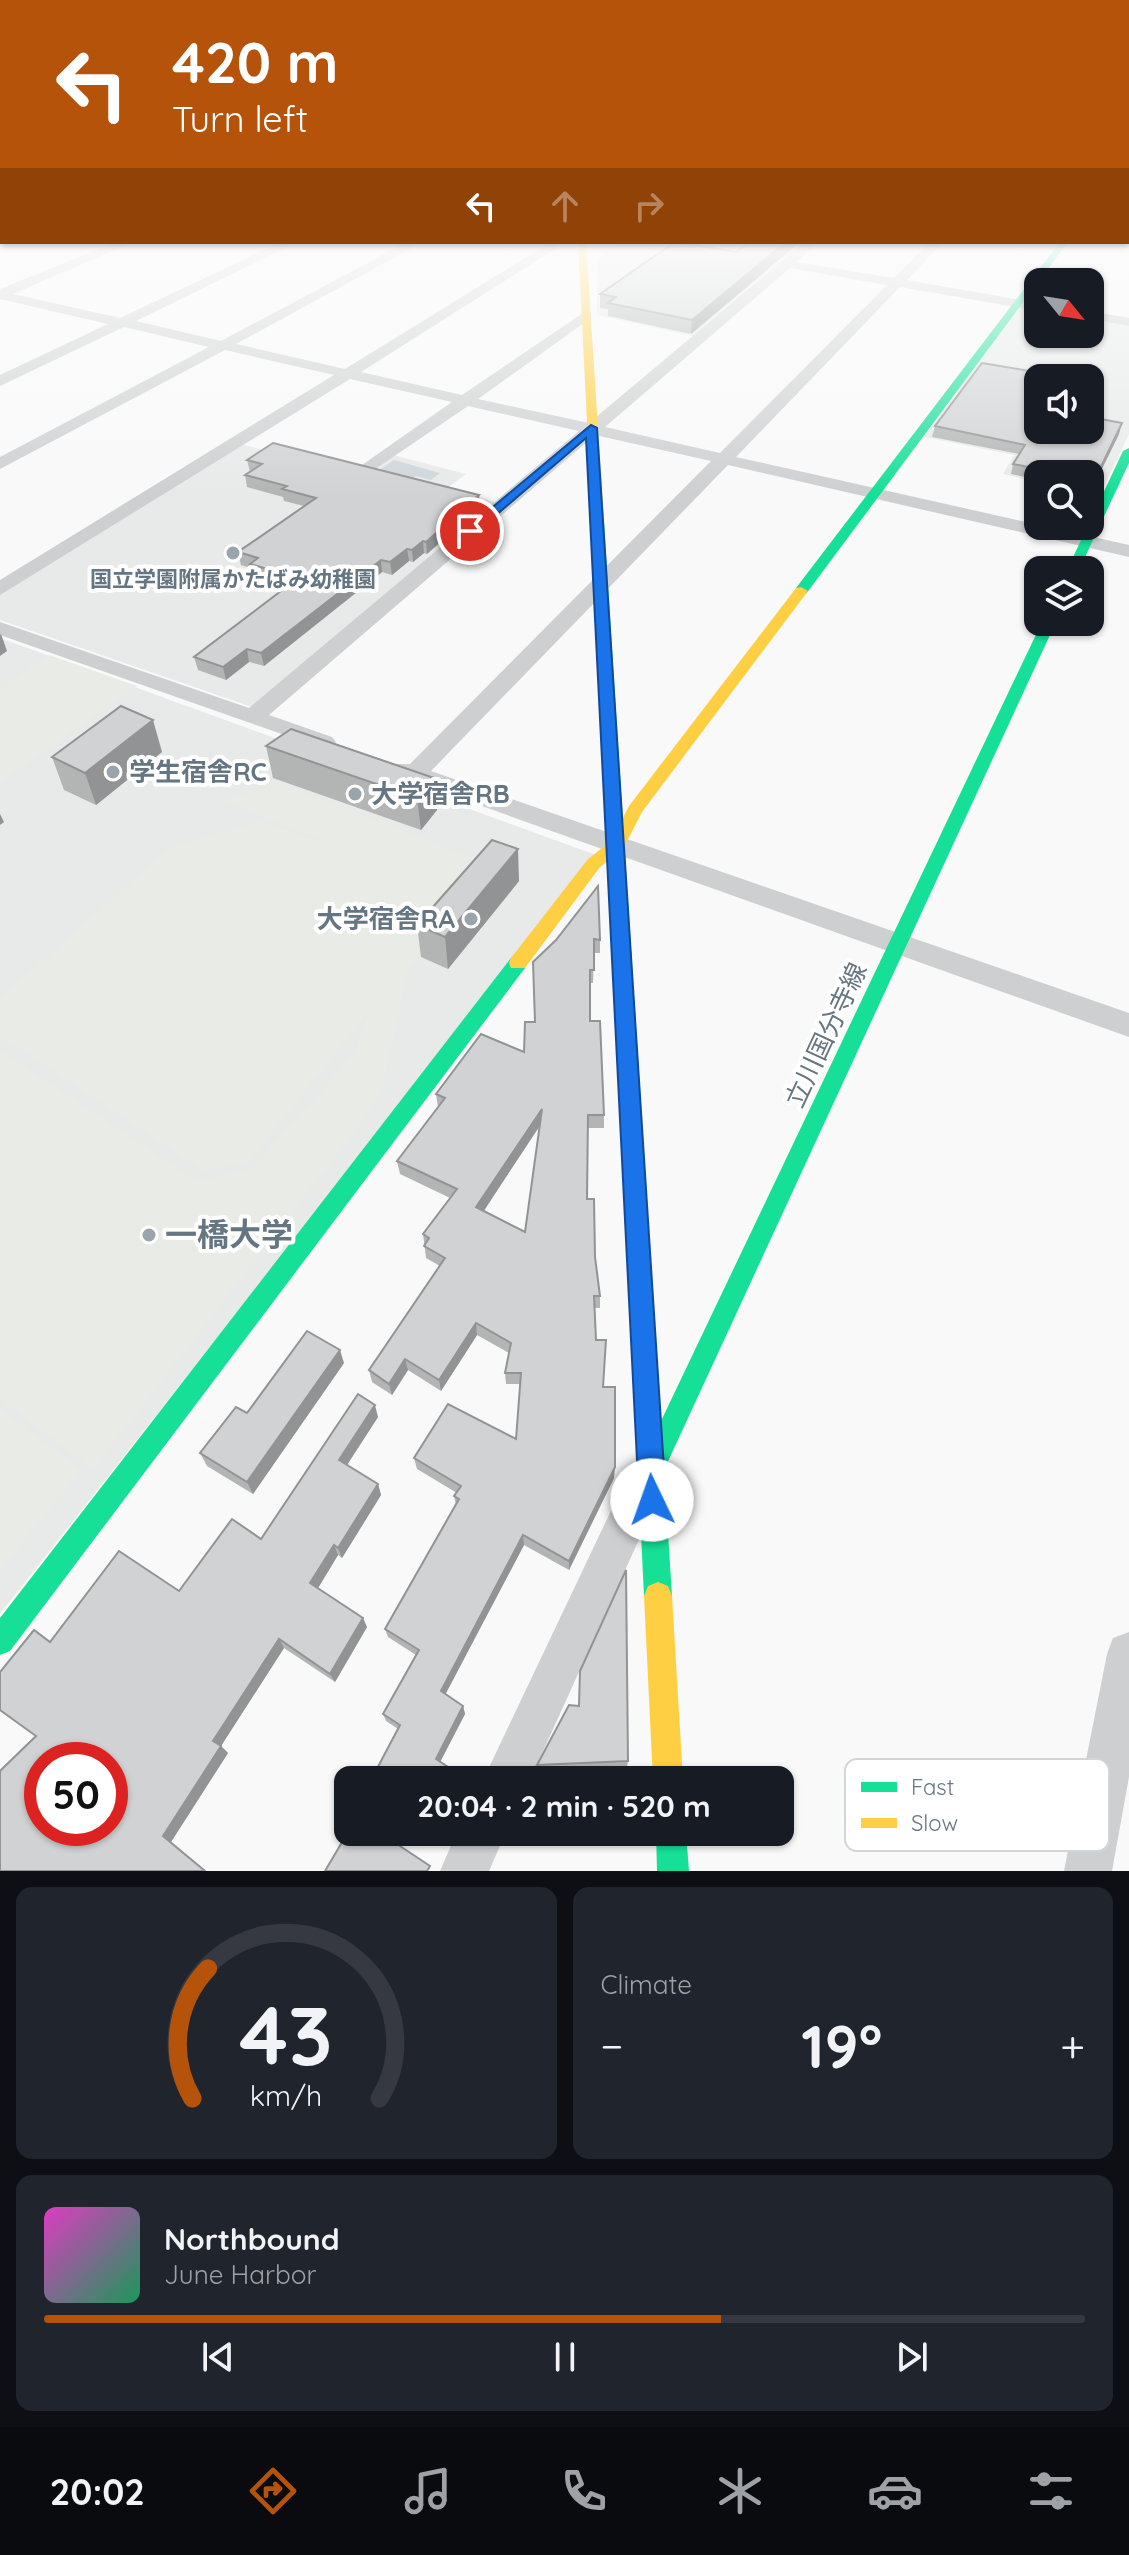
<!DOCTYPE html>
<meta charset="utf-8">
<style>
:root{--surface:#171b24;--page:#20242c;--text:#f1f3f6;--muted:#9ea1a6;--line:#363941;--accent:#b45309}
body{margin:0;font-family:Quicksand,"Noto Sans JP",sans-serif;background:var(--page);color:var(--text);height:100vh;display:flex;flex-direction:column;font-size:30px;white-space:nowrap}
*{box-sizing:border-box;margin:0}
p{font-size:26px;color:var(--muted)}
.icon{flex:none;width:44px;height:44px;fill:none;stroke:currentColor;stroke-width:2;stroke-linecap:round;stroke-linejoin:round}
.map{position:relative;height:1871px;overflow:hidden}
.details{display:flex;flex-direction:column;gap:16px;padding:16px;background:#0d0f14;flex:1}
.details>*{flex:none}
.banner{position:absolute;left:0px;top:0px;width:1130px;height:244px;box-shadow:0 2px 6px #0004;background:#b45309;color:#fff;overflow:hidden}
.needle{width:52px;rotate:120deg}
.buttons{position:absolute;left:1024px;top:268px;display:grid;gap:16px}
.buttons a{display:grid;place-items:center;width:80px;height:80px;border-radius:16px;background:var(--surface);box-shadow:0 2px 6px #0004;font-size:40px}
.speed{position:absolute;left:24px;top:1742px;display:flex;gap:16px;font-size:40px;font-weight:700;text-align:center}
.speed>*{display:grid;place-content:center;width:104px;height:104px;border-radius:50%;background:var(--surface);box-shadow:0 2px 6px #0004;line-height:1}
.speed .limit{border:12px solid #d22;background:#fff;color:#111}
.pin{position:absolute;display:grid;place-items:center;width:68px;height:68px;color:#fff;margin:-34px;border:4px solid #fff;border-radius:50%;box-shadow:0 2px 8px #0007}
.me{position:absolute;width:88px;margin:-44px;rotate:357deg;stroke-linejoin:round;filter:drop-shadow(0 0 6px #0008)}
.turn{display:flex;align-items:center;gap:28px;height:168px;padding:0 40px;font-size:36px}
.turn .icon{width:104px;height:104px;stroke-width:2.5}
.turn b{display:block;font-size:56px;line-height:68px}
.lanes{display:flex;align-items:center;height:76px;padding:0 40px;background:#0003;justify-content:center;gap:40px;direction:ltr}
.lanes .off{opacity:.35}
.big{font-size:60px;font-weight:800;line-height:1.1}
.details .widget{flex:1;display:flex;flex-direction:column;justify-content:center;gap:12px;min-width:0;padding:0 28px;border-radius:16px;background:var(--page)}
.details .dial{align-items:center;gap:0}
.dial svg{height:208px;overflow:visible;fill:none;stroke:var(--line);stroke-width:7;stroke-linecap:round;text-anchor:middle}
.dial text{fill:var(--text);stroke:none}
.song{display:flex;align-items:center;gap:24px}
.cover{width:96px;height:96px;border-radius:12px;background:linear-gradient(135deg,hsl(310 70% 55%),hsl(150 70% 35%))}
.played{height:8px;border-radius:4px;background:linear-gradient(90deg,var(--accent) 65%,var(--line) 65%)}
.keys{display:flex;justify-content:space-around;direction:ltr}
.heat{display:flex;justify-content:space-between;align-items:center;font-size:44px;direction:ltr}
.details .tiles{flex:1;display:grid;gap:16px;grid-template-columns:1fr 1fr}
.widget:last-child{grid-column:span 2}
.trip{position:absolute;left:334px;top:1766px;width:460px;height:80px;border-radius:16px;background:var(--surface);box-shadow:0 2px 6px #0004;font-weight:800;line-height:80px;text-align:center}
.dock{display:flex;height:128px;justify-content:space-around;align-items:center;background:#090b0e;color:var(--muted)}
.dock .icon{width:56px;height:56px}
.dock .selected{color:var(--accent)}
.dock b{font-size:36px;color:var(--text)}
.map>svg:first-child{display:block}
.built{fill:#e8e9e9;fill-rule:evenodd}
.green{fill:#e8ebe6}
.water{fill:#ced6d9}
.lines{fill:none;stroke-linecap:round;stroke-linejoin:round}
.street{fill:#cecfd0;fill-rule:evenodd}
.fast{fill:#16e098;fill-rule:evenodd}
.slow{fill:#ffcf43;fill-rule:evenodd}
.wall{fill:#b3b5b5;fill-rule:evenodd}
.shaded-wall{fill:#929394}
.building{fill:#d0d2d3;stroke:#929394;stroke-width:2;fill-rule:evenodd}
.route{fill:#1a73e8;stroke:#114b97;stroke-width:2}
.poi-dot{fill:#99a4ac;stroke:#fff;stroke-width:3}
.labels{text-anchor:middle;stroke-width:8;stroke-linejoin:round;paint-order:stroke}
.far-poi-label{font-size:22px;font-weight:bold;fill:#657683;stroke:#fff}
.poi-label{font-size:26px;font-weight:bold;fill:#657683;stroke:#fff;text-anchor:start}
.street-label{font-size:26px;fill:#657683;stroke:#fff}
.near-poi-label{font-size:32px;font-weight:bold;fill:#657683;stroke:#fff;text-anchor:start}
.key{fill:#fff;stroke:#d1d6da;stroke-width:2}
.key-label{font-size:22px;fill:#657683}
</style>
<div class="map">
<svg width="1129" height="1871" viewBox="0 0 1129 1871">
<rect width="100%" height="100%" fill="#f9f9f9"/>
<!-- built -->
<g class="built">
<path d="M624,242H810L696,337L597,315V259Z"/>
<path d="M1021,306L1038,309V334H1090V318L1129,324V434L1100,495L1090,493V474H1038V482L1003,474L1014,455L924,437ZM1038,378H1090V430H1038Z"/>
<path d="M240,444L365,476L393,455L466,474L446,489L499,503L255,708L0,620V593Z"/>
<path d="M0,638L596,855L0,1614Z"/>
</g>
<!-- green -->
<g class="green">
<path d="M49,655L137,686L0,783V689Z"/>
<path d="M276,781L488,864L409,968L382,1090L363,1121L93,1470L0,1399V1051L199,1182L253,1167L355,1053L367,1014L249,1162L203,1171L0,1036V998L172,846L261,821L344,849L223,801Z"/>
<path d="M0,1409L82,1470L0,1571Z"/>
</g>
<!-- water -->
<path class="water" d="M394,460L440,473L431,480L416,476L410,480L378,471Z"/>
<g class="lines">
<!-- street -->
<g class="street">
<path d="M116,242H133L13,294L120,318L281,242H297L136,321L221,341L407,242H423L236,344L345,369L551,242H566L361,372L462,395L586,311L591,312V318L478,399L589,423L805,242H819L797,262L894,278L930,242H943L907,280L1038,303V311L900,287L736,457L1129,545V557L728,465L431,771L1129,1013V1037L392,774L389,769L392,764H410L711,461L595,435L269,715L332,737L336,742L332,747L324,749L0,635V622L249,708L579,431L468,406L368,474L362,473L359,469L362,465L452,402L350,379L0,595V580L334,375L225,350L0,469V457L209,347L124,327L0,386V375L108,324L0,299V289ZM790,268L887,285L720,453L605,427Z"/>
<path d="M1090,311L1129,318V326L1090,319Z"/>
<path d="M641,1471L655,1477L661,1491L530,1780H483L627,1477Z"/>
<path d="M1129,1632V1777L1112,1871H1064L1107,1654L1113,1638Z"/>
<path d="M457,1832H506L489,1871H440Z"/>
</g>
<!-- fast -->
<g class="fast">
<path d="M1060,242H1068L806,594H796V588Z"/>
<path d="M1129,448V463L1079,570H1067L1123,451Z"/>
<path d="M598,518L604,522L661,1421L1042,622H1056L664,1470L672,1596L668,1606L658,1610L648,1606L644,1596L592,522Z"/>
<path d="M518,956L525,958L527,963L525,968L10,1651L0,1655V1618L511,958Z"/>
<path d="M656,1832H686L689,1871H657Z"/>
</g>
<!-- slow -->
<g class="slow">
<path d="M578,242H586L604,522L598,526L592,522Z"/>
<path d="M801,587L808,591L642,812L623,849L600,867L525,968H511L509,963L511,958L588,859L610,842L629,806L796,588Z"/>
<path d="M658,1582L668,1586L672,1596L683,1780H653L644,1596L648,1586Z"/>
</g>
</g>
<!-- wall -->
<g class="wall">
<path d="M750,242H800L691,334L608,316V309L600,308V294L736,252Z"/>
<path d="M935,426L1038,430L1119,434L1091,491H1090V474H1038V480L1011,474L1013,464L1019,454L932,437Z"/>
<path d="M247,460L479,495L480,507L427,554L424,553L413,562L409,561L392,575L382,572L264,666L249,662L226,680L198,670L194,657L287,587L252,577L251,568L241,565L238,552L304,506L284,501L283,497L247,487L245,475L250,472Z"/>
<path d="M266,746L434,778L437,810L421,830L273,778Z"/>
<path d="M162,752L96,805L64,790L52,757Z"/>
<path d="M519,881L448,969L421,957L417,925Z"/>
<path d="M556,940H600V953H594L593,983H590V1021L604,1115V1128H588L587,1199L600,1296V1308H595L596,1340L614,1478L569,1570L524,1545L445,1694L463,1706L465,1714L440,1762L371,1780L398,1729L386,1721L383,1714L416,1655L388,1637L385,1629L456,1505L454,1496L457,1493L417,1469L414,1458L516,1439L520,1384H506L505,1373L509,1353L477,1335L441,1391L408,1370L392,1395L372,1382L369,1370L440,1266L426,1258L423,1234L450,1198L400,1174L397,1161L438,1107L436,1094L524,1052L535,1022ZM540,1126L525,1232L483,1211Z"/>
<path d="M344,1363L253,1494L207,1466L200,1453L247,1413Z"/>
<path d="M378,1417L347,1465L378,1484L381,1495L342,1558L338,1555L318,1588L367,1627L335,1682L284,1648L221,1746L228,1753L171,1842L36,1736L50,1642L179,1591L261,1539Z"/>
<path d="M579,1706L628,1761L627,1767L538,1771L537,1765Z"/>
<path d="M598,1832L597,1846L533,1843L532,1838Z"/>
</g>
<!-- shaded-wall -->
<g class="shaded-wall">
<path d="M786,242H800L691,334L692,320Z"/>
<path d="M1122,423L1119,434L1091,491L1094,481Z"/>
<path d="M479,495L480,507L427,554L426,542Z"/>
<path d="M423,541L424,553L413,562L412,550Z"/>
<path d="M407,549L409,561L392,575L390,562Z"/>
<path d="M381,560L382,572L264,666L261,653Z"/>
<path d="M1,634L7,651L0,656V635Z"/>
<path d="M247,649L249,662L226,680L223,667Z"/>
<path d="M153,720L162,752L96,805L85,773Z"/>
<path d="M434,778L437,810L421,830L417,798Z"/>
<path d="M0,814L4,822L0,825Z"/>
<path d="M518,849L519,881L448,969L445,937Z"/>
<path d="M542,1109V1122L478,1220L476,1207Z"/>
<path d="M476,1323L477,1335L441,1391L439,1380Z"/>
<path d="M340,1350L344,1363L253,1494L247,1482Z"/>
<path d="M405,1359L408,1370L392,1395L389,1384Z"/>
<path d="M375,1405L378,1417L343,1471L339,1460Z"/>
<path d="M615,1467L614,1478L569,1570V1561Z"/>
<path d="M378,1484L381,1495L342,1558L338,1548Z"/>
<path d="M523,1535L524,1545L443,1699L441,1691Z"/>
<path d="M334,1545L338,1555L315,1593L310,1583Z"/>
<path d="M363,1618L367,1627L335,1682L330,1674Z"/>
<path d="M279,1639L284,1648L221,1746L228,1753L171,1842L206,1871H205L163,1836L213,1741Z"/>
<path d="M463,1706L465,1714L438,1766L436,1759Z"/>
</g>
<!-- building -->
<g class="building">
<path d="M675,242L736,252L750,242H786L692,320L608,303L616,297L600,294Z"/>
<path d="M982,363L1042,373L1057,378H1038V430H1090V417L1122,423L1094,481L1090,480V474H1063L1013,464L1025,445L935,426Z"/>
<path d="M273,443L479,495L426,542L423,541L412,550L407,549L390,562L381,560L261,653L247,649L223,667L194,657L298,578L250,564L258,558L238,552L316,498L282,489L287,486L245,475L262,464L247,460Z"/>
<path d="M121,706L153,720L85,773L52,757Z"/>
<path d="M291,729L434,778L417,798L266,746Z"/>
<path d="M492,840L518,849L445,937L417,925Z"/>
<path d="M598,886L600,940L594,939V970H590V1021H600L604,1115H588L587,1199H594L595,1257L600,1296H594L596,1340H606L603,1387H615V1467L569,1561L523,1535L441,1691L463,1706L436,1759L468,1780H371L400,1725L383,1714L419,1650L385,1629L459,1499L454,1496L461,1486L414,1458L448,1404L516,1439L521,1373H505L511,1343L476,1323L439,1380L405,1359L389,1384L369,1370L445,1258L424,1246L429,1238L423,1234L457,1189L397,1161L445,1098L436,1094L481,1034L524,1052L525,1022H535L533,962L556,940ZM542,1109L525,1232L476,1207Z"/>
<path d="M307,1331L340,1350L247,1482L200,1453L236,1407L247,1413Z"/>
<path d="M358,1394L375,1405L339,1460L378,1484L338,1548L334,1545L310,1583L363,1618L330,1674L279,1639L213,1741L221,1746L163,1836L205,1871H0V1771L36,1736L0,1710V1672L34,1630L50,1642L119,1551L179,1591L232,1519L261,1539ZM42,1760H110V1828H42Z"/>
<path d="M626,1570L628,1761L537,1765L569,1705L579,1706L580,1671Z"/>
<path d="M348,1832H383L382,1834L430,1866L427,1871H325Z"/>
<path d="M532,1832H598V1841L532,1838Z"/>
</g>
<!-- sky -->
<linearGradient id="sky" x2="0" y2="1"><stop stop-color="#9dc2e2"/><stop offset="0.47" stop-color="#fcfcfc"/><stop offset="1" stop-color="#fcfcfc" stop-opacity="0"/></linearGradient>
<rect width="1129" height="494" fill="url(#sky)"/>
<!-- route -->
<path class="route" d="M591,425L597,428L666,1500L662,1510L652,1514L643,1510L639,1500L586,438L474,534L464,531Z"/>
<!-- markers -->
<g class="poi-dot">
<circle cx="233" cy="553" r="8"/>
<circle cx="113" cy="772" r="8"/>
<circle cx="355" cy="794" r="8"/>
<circle cx="471" cy="919" r="8"/>
<circle cx="149" cy="1235" r="8"/>
</g>
<g class="labels">
<!-- far-poi labels -->
<g class="far-poi-label">
<text x="233" y="587">国立学園附属かたばみ幼稚園</text>
</g>
<!-- poi labels -->
<g class="poi-label">
<text x="129" y="781">学生宿舎RC</text>
<text x="371" y="803">大学宿舎RB</text>
<text x="455" y="928" text-anchor="end">大学宿舎RA</text>
</g>
<!-- street labels -->
<g class="street-label">
<text transform="translate(826 1035) rotate(-65)" y="9">立川国分寺線</text>
</g>
<!-- near-poi labels -->
<g class="near-poi-label">
<text x="165" y="1246">一橋大学</text>
</g>
</g>
<!-- legend -->
<rect x="845" y="1759" width="264" height="92" rx="12" class="key"/>
<rect x="861" y="1782" width="36" height="10" fill="#16e098"/>
<rect x="861" y="1818" width="36" height="10" fill="#ffcf43"/>
<g class="key-label">
<text x="911" y="1795">Fast</text>
<text x="911" y="1831">Slow</text>
</g>
</svg>
<div class="buttons">
<a><svg class="needle" viewBox="-14 -14 28 28"><path d="M0-13l5 13h-10z" fill="#e53935"/><path d="M0 13l5-13h-10z" fill="#9ea1a6"/></svg></a>
<a><svg class="icon" aria-label="sound" viewBox="0 0 24 24"><path d="M4 9h4l5-4v14l-5-4H4zM17 9q2 3 0 6"/></svg></a>
<a><svg class="icon" aria-label="search" viewBox="0 0 24 24"><circle cx="10" cy="10" r="6"/><path d="M15 15l6 6"/></svg></a>
<a><svg class="icon" aria-label="layers" viewBox="0 0 24 24"><path d="M12 4l9 5-9 5-9-5zM3 14l9 5 9-5"/></svg></a>
</div>
<div class="speed"><div class="limit">50</div></div>
<div class="pin" style="left:470px;top:531px;background:#d93025"><svg class="icon" aria-label="arrive" viewBox="0 0 24 24"><path d="M6 21V4h12l-3 4 3 4H6"/></svg></div>
<svg class="me" style="left:652px;top:1500px" viewBox="-20 -20 40 40"><circle r="19" fill="#fff"/><path d="M0-13L10 11 0 6-10 11z" fill="#1a73e8"/></svg>
<div class="trip">20:04 · 2 min · 520 m</div>
<div class="banner">
<div class="turn"><svg class="icon" aria-label="left" viewBox="0 0 24 24"><path d="M17 20v-9H6M10 6l-5 5 5 5"/></svg><div><b>420 m</b>Turn left</div></div>
<div class="lanes"><svg class="icon" aria-label="left" viewBox="0 0 24 24"><path d="M17 20v-9H6M10 6l-5 5 5 5"/></svg><svg class="icon off" aria-label="ahead" viewBox="0 0 24 24"><path d="M12 20V5M6 11l6-6 6 6"/></svg><svg class="icon off" aria-label="right" viewBox="0 0 24 24"><path d="M7 20v-9h11M14 6l5 5-5 5"/></svg></div>
</div>
</div>
<section class="details">
<div class="tiles">
<div class="widget dial"><svg viewBox="0 0 100 80">
<path d="M14 69A42 42 0 1 1 86 69"/>
<path d="M14 69A42 42 0 0 1 20 19" stroke="#b45309"/>
<text x="50" y="56" font-size="32" font-weight="700">43</text>
<text x="50" y="72" font-size="11">km/h</text>
</svg></div>
<div class="widget"><p>Climate</p>
<div class="heat"><a>−</a><b class="big">19°</b><a>+</a></div>
</div>
<div class="widget">
<div class="song"><i class="cover"></i><div><b>Northbound</b><p>June Harbor</p></div></div>
<div class="played"></div>
<div class="keys"><svg class="icon" aria-label="previous" viewBox="0 0 24 24"><path d="M18 5L8 12l10 7zM5 5v14"/></svg><svg class="icon" aria-label="pause" viewBox="0 0 24 24"><path d="M8 5v14M16 5v14"/></svg><svg class="icon" aria-label="next" viewBox="0 0 24 24"><path d="M6 5l10 7-10 7zM19 5v14"/></svg></div>
</div>
</div>
</section>
<nav class="dock">
<b>20:02</b>
<svg class="icon selected" aria-label="directions" viewBox="0 0 24 24"><path d="M12 3l9 9-9 9-9-9zM9 14v-3h6M13 9l2 2-2 2"/></svg>
<svg class="icon" aria-label="music" viewBox="0 0 24 24"><path d="M9 18V5l10-2v13"/><circle cx="6" cy="18" r="3"/><circle cx="16" cy="16" r="3"/></svg>
<svg class="icon" aria-label="phone" viewBox="0 0 24 24"><path d="M5 4h4l2 5-3 2q2 4 5 5l2-3 5 2v4C11 20 4 13 5 4z"/></svg>
<svg class="icon" aria-label="climate" viewBox="0 0 24 24"><path d="M12 3v18M4 7l16 10M4 17L20 7"/></svg>
<svg class="icon" aria-label="car" viewBox="0 0 24 24"><path d="M5 17H2v-5l4-1 3-4h7l3 4 3 1v5h-3M9 17h6M6 11h13"/><circle cx="7" cy="17" r="2"/><circle cx="17" cy="17" r="2"/></svg>
<svg class="icon" aria-label="filters" viewBox="0 0 24 24"><path d="M4 7h16M4 17h16"/><circle cx="9" cy="7" r="2"/><circle cx="15" cy="17" r="2"/></svg>
</nav>
